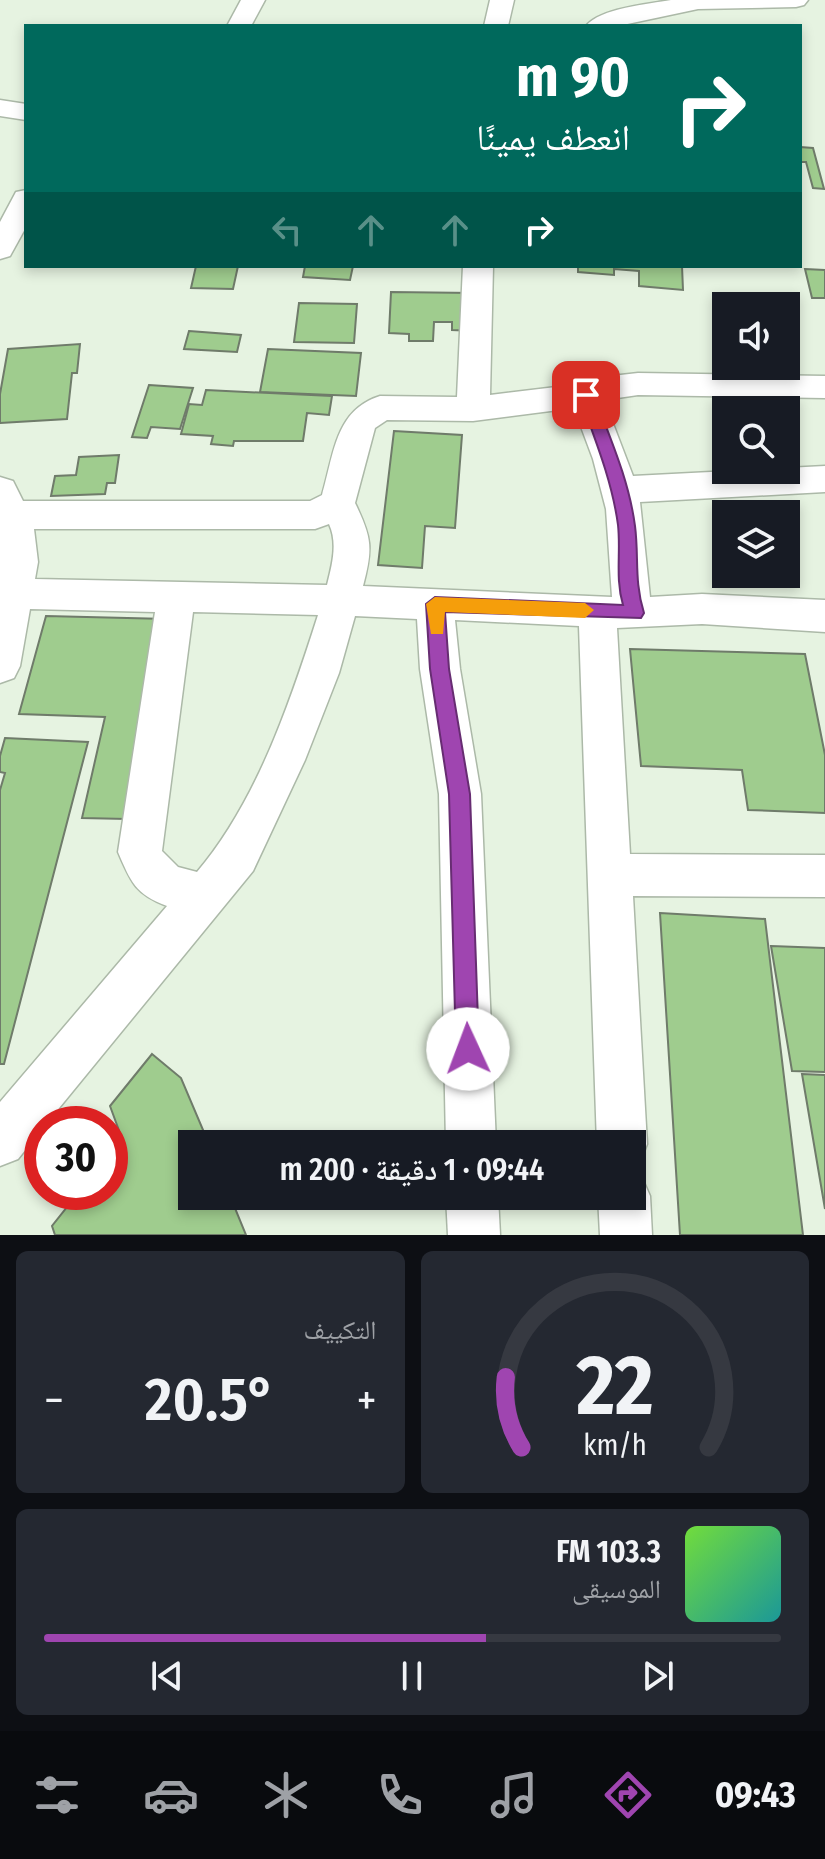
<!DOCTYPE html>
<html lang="ar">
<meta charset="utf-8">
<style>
:root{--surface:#171b24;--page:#242831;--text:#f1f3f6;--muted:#9ea1a6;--line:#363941;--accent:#9f45b0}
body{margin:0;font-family:"Fira Sans Condensed","Noto Naskh Arabic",sans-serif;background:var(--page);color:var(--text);direction:rtl;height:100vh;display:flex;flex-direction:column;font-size:30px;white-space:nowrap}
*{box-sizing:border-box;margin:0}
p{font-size:26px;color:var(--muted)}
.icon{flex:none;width:44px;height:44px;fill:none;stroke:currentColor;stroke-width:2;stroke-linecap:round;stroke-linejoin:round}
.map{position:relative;height:1235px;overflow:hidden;direction:ltr}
.drawer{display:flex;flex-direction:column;gap:16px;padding:16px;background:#0d0f14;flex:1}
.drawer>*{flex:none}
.hud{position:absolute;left:24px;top:24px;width:778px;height:244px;border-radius:0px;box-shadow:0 4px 12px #0003;direction:rtl;background:#00695c;color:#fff;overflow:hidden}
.tools{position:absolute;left:712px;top:292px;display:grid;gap:16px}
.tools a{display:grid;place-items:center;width:88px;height:88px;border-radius:0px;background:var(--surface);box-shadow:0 4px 12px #0003;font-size:40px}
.speed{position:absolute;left:24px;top:1106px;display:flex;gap:16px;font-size:40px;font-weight:700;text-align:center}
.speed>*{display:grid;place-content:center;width:104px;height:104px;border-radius:50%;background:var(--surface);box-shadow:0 4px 12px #0003;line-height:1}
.speed .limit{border:12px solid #d22;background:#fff;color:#111}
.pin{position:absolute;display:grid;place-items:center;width:68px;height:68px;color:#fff;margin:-34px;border-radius:16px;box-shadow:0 4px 12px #0006}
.me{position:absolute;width:88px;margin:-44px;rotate:358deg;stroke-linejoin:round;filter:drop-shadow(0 0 6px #0008)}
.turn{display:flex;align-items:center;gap:28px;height:168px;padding:0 40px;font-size:36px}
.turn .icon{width:104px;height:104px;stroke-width:2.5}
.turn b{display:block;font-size:56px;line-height:68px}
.lanes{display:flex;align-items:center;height:76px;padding:0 40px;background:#0003;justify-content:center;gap:40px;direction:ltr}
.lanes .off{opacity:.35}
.big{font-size:60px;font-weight:600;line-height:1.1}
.drawer .card{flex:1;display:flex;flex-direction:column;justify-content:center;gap:12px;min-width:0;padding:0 28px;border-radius:12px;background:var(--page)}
.drawer .dial{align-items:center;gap:0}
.dial svg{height:208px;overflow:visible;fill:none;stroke:var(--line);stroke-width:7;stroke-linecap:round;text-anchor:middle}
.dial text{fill:var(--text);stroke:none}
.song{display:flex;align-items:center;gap:24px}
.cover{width:96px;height:96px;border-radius:12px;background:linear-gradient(135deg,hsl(100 70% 55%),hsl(180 70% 35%))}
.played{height:8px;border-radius:4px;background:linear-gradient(90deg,var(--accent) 60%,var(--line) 60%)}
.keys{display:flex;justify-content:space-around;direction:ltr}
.heat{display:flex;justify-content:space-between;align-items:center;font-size:44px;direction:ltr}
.drawer .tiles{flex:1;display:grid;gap:16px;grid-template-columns:1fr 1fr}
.card:last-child{grid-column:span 2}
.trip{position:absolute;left:178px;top:1130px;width:468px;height:80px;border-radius:0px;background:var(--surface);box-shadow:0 4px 12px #0003;font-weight:600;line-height:80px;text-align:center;direction:rtl}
.tabs{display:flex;height:128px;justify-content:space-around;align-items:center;background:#090b0e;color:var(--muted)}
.tabs .icon{width:56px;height:56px}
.tabs .selected{color:var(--accent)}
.tabs b{font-size:36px;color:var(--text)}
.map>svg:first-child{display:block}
.building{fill:#9fcc8e;stroke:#6f7b6a;stroke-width:2}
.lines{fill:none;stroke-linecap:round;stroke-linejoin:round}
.minor-casing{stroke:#acb9a8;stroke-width:3}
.minor{fill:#fff;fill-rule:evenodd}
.route{fill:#9f45b0;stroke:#672d72;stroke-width:2}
.slow{fill:#f59e0b}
</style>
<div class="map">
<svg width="825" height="1235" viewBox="0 0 825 1235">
<rect width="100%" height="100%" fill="#e6f3e1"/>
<!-- building -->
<g class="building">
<path d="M800,147L813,148L824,189L813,188L806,162H800Z"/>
<path d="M196,266H238L233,289L191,288Z"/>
<path d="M305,266H353L350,280L303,277Z"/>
<path d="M578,266H682L683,290L639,286V271L614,269V275L578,272Z"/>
<path d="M805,269L825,270V298H812Z"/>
<path d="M391,292L474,293V331L452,330V322H434L433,341H409V334L389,333Z"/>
<path d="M299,303L357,304L354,343L294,342Z"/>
<path d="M189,331L241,335L237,352L184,349Z"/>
<path d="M80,344L77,373H72L67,419L0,423V394L8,349Z"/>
<path d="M268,349L361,353L356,396L260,392Z"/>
<path d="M149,385L193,388L180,429L151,427L147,438L132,437Z"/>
<path d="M206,390L332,396L329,415L307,413L303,441H234L233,446L211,444L213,436L181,434L189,404L202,405Z"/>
<path d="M394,431L462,435L455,528L425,526L422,568L378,565Z"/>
<path d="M119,455L115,483H107L105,494L51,496L55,476L76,475L79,457Z"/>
<path d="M46,616L167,619L127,819L82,818L105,717L19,714Z"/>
<path d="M630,649L805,654L825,755V813L748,810L742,770L641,766Z"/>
<path d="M5,738L88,742L4,1064H0V790L5,773L0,772V756Z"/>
<path d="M660,913L765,919L803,1235H680Z"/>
<path d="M771,946L825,948V1072L792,1071Z"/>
<path d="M152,1054L181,1078L209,1144H192V1196H230L246,1235H55L52,1226L79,1192H110V1151L121,1136L110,1106Z"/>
<path d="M802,1074L825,1075V1209Z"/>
</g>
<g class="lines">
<defs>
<g id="minor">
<path d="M241,0H265L251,26H227Z"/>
<path d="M490,0H514L508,26H484Z"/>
<path d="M671,0H808L804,5L796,7L698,9L618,26H586C600,8 649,4 671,0Z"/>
<path d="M0,100L26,104V120L0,116Z"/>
<path d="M26,190V227L10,256L0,259V222L16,192Z"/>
<path d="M463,266H493L490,395L581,384L603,377L638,373L825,376V398L638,395L604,400L633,476L825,466V492L640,502L650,597L702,594L825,600V632L702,624L617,628L630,854L825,855V897L633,896L647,1144L640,1162L632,1165V1144H597L579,626L455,620L460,669L481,794L496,1144H446L439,794L420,669L417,619L355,616L339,673L305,760L253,871L46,1124H42V1129L18,1159L0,1166V1102L167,906C135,894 131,882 118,852L155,612L30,609L20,666L14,678L0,683V477L13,481L23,501H310L322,495C334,455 335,410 380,396L457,397ZM574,408L593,459L606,509L612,597L363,586C373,548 372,538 355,503L375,428L387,420L473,421ZM329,524C338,543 332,565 327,585L35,579L38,562L34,529H315ZM193,612L318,615C290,703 257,801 197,872L178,867L162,851Z"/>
<path d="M632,1173L642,1178L650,1196L652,1235H600L598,1196H632Z"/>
<path d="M446,1196H498L500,1235H448Z"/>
</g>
</defs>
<!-- minor casing -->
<use href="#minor" class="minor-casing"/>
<!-- minor -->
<use href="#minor" class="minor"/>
</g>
<!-- route -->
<path class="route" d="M586,389L594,395C610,438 629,480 635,526C639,557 634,581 644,613L641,618L445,612L449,669L470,794L479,1049L476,1057L468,1060L459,1057L456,1049L449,794L430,669L426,604L435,597L623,605C615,578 621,552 618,525C612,480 594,437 579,395Z"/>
<!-- slow -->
<path class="slow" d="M435,597L585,603L594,610L585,618L445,612L443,634H431L426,604Z"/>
</svg>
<div class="tools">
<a><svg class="icon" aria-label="sound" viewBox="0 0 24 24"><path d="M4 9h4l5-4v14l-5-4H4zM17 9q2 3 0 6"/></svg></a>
<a><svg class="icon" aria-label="search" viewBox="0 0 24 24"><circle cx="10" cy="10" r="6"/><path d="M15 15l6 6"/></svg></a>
<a><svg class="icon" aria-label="layers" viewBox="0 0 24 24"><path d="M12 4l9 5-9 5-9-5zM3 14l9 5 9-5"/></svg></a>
</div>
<div class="speed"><div class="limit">30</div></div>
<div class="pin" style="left:586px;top:395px;background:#d93025"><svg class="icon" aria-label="arrive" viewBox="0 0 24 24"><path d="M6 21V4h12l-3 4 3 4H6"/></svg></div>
<svg class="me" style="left:468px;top:1049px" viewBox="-20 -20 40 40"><circle r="19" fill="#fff"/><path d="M0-13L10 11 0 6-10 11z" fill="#9f45b0"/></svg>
<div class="trip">09:44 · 1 دقيقة · 200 m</div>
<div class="hud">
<div class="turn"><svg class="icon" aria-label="right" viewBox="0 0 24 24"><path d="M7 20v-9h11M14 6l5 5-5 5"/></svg><div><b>90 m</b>انعطف يمينًا</div></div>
<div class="lanes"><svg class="icon off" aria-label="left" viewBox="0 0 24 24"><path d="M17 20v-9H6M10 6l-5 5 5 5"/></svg><svg class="icon off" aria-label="ahead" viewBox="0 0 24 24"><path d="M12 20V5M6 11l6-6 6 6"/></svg><svg class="icon off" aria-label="ahead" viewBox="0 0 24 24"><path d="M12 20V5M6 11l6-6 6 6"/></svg><svg class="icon" aria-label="right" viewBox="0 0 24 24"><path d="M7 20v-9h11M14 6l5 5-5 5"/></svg></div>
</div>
</div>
<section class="drawer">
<div class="tiles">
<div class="card dial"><svg viewBox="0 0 100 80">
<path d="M14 69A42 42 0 1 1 86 69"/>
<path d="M14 69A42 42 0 0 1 8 42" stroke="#9f45b0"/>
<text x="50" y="56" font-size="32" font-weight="700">22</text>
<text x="50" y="72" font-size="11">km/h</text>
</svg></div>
<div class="card"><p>التكييف</p>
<div class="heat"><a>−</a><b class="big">20.5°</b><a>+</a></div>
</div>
<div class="card">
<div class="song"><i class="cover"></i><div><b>103.3 FM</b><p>الموسيقى</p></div></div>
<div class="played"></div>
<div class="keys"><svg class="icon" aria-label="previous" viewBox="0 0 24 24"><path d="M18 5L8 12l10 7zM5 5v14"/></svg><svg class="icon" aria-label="pause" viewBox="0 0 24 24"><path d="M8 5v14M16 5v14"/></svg><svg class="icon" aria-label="next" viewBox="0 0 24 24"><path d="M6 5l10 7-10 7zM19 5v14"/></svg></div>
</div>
</div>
</section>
<nav class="tabs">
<b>09:43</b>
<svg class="icon selected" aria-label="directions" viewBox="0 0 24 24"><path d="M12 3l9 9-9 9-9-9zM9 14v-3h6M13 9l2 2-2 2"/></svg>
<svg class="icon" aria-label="music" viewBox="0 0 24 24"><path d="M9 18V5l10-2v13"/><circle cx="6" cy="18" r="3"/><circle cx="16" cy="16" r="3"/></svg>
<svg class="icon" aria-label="phone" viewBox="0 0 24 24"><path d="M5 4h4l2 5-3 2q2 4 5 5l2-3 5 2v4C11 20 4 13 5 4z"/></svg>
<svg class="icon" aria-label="climate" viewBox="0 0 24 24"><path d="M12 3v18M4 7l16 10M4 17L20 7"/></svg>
<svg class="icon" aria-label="car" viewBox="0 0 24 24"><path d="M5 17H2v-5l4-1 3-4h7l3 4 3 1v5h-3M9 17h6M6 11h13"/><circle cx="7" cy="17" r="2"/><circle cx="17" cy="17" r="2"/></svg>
<svg class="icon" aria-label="filters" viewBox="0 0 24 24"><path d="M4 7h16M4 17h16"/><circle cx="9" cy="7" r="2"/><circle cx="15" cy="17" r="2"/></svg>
</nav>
